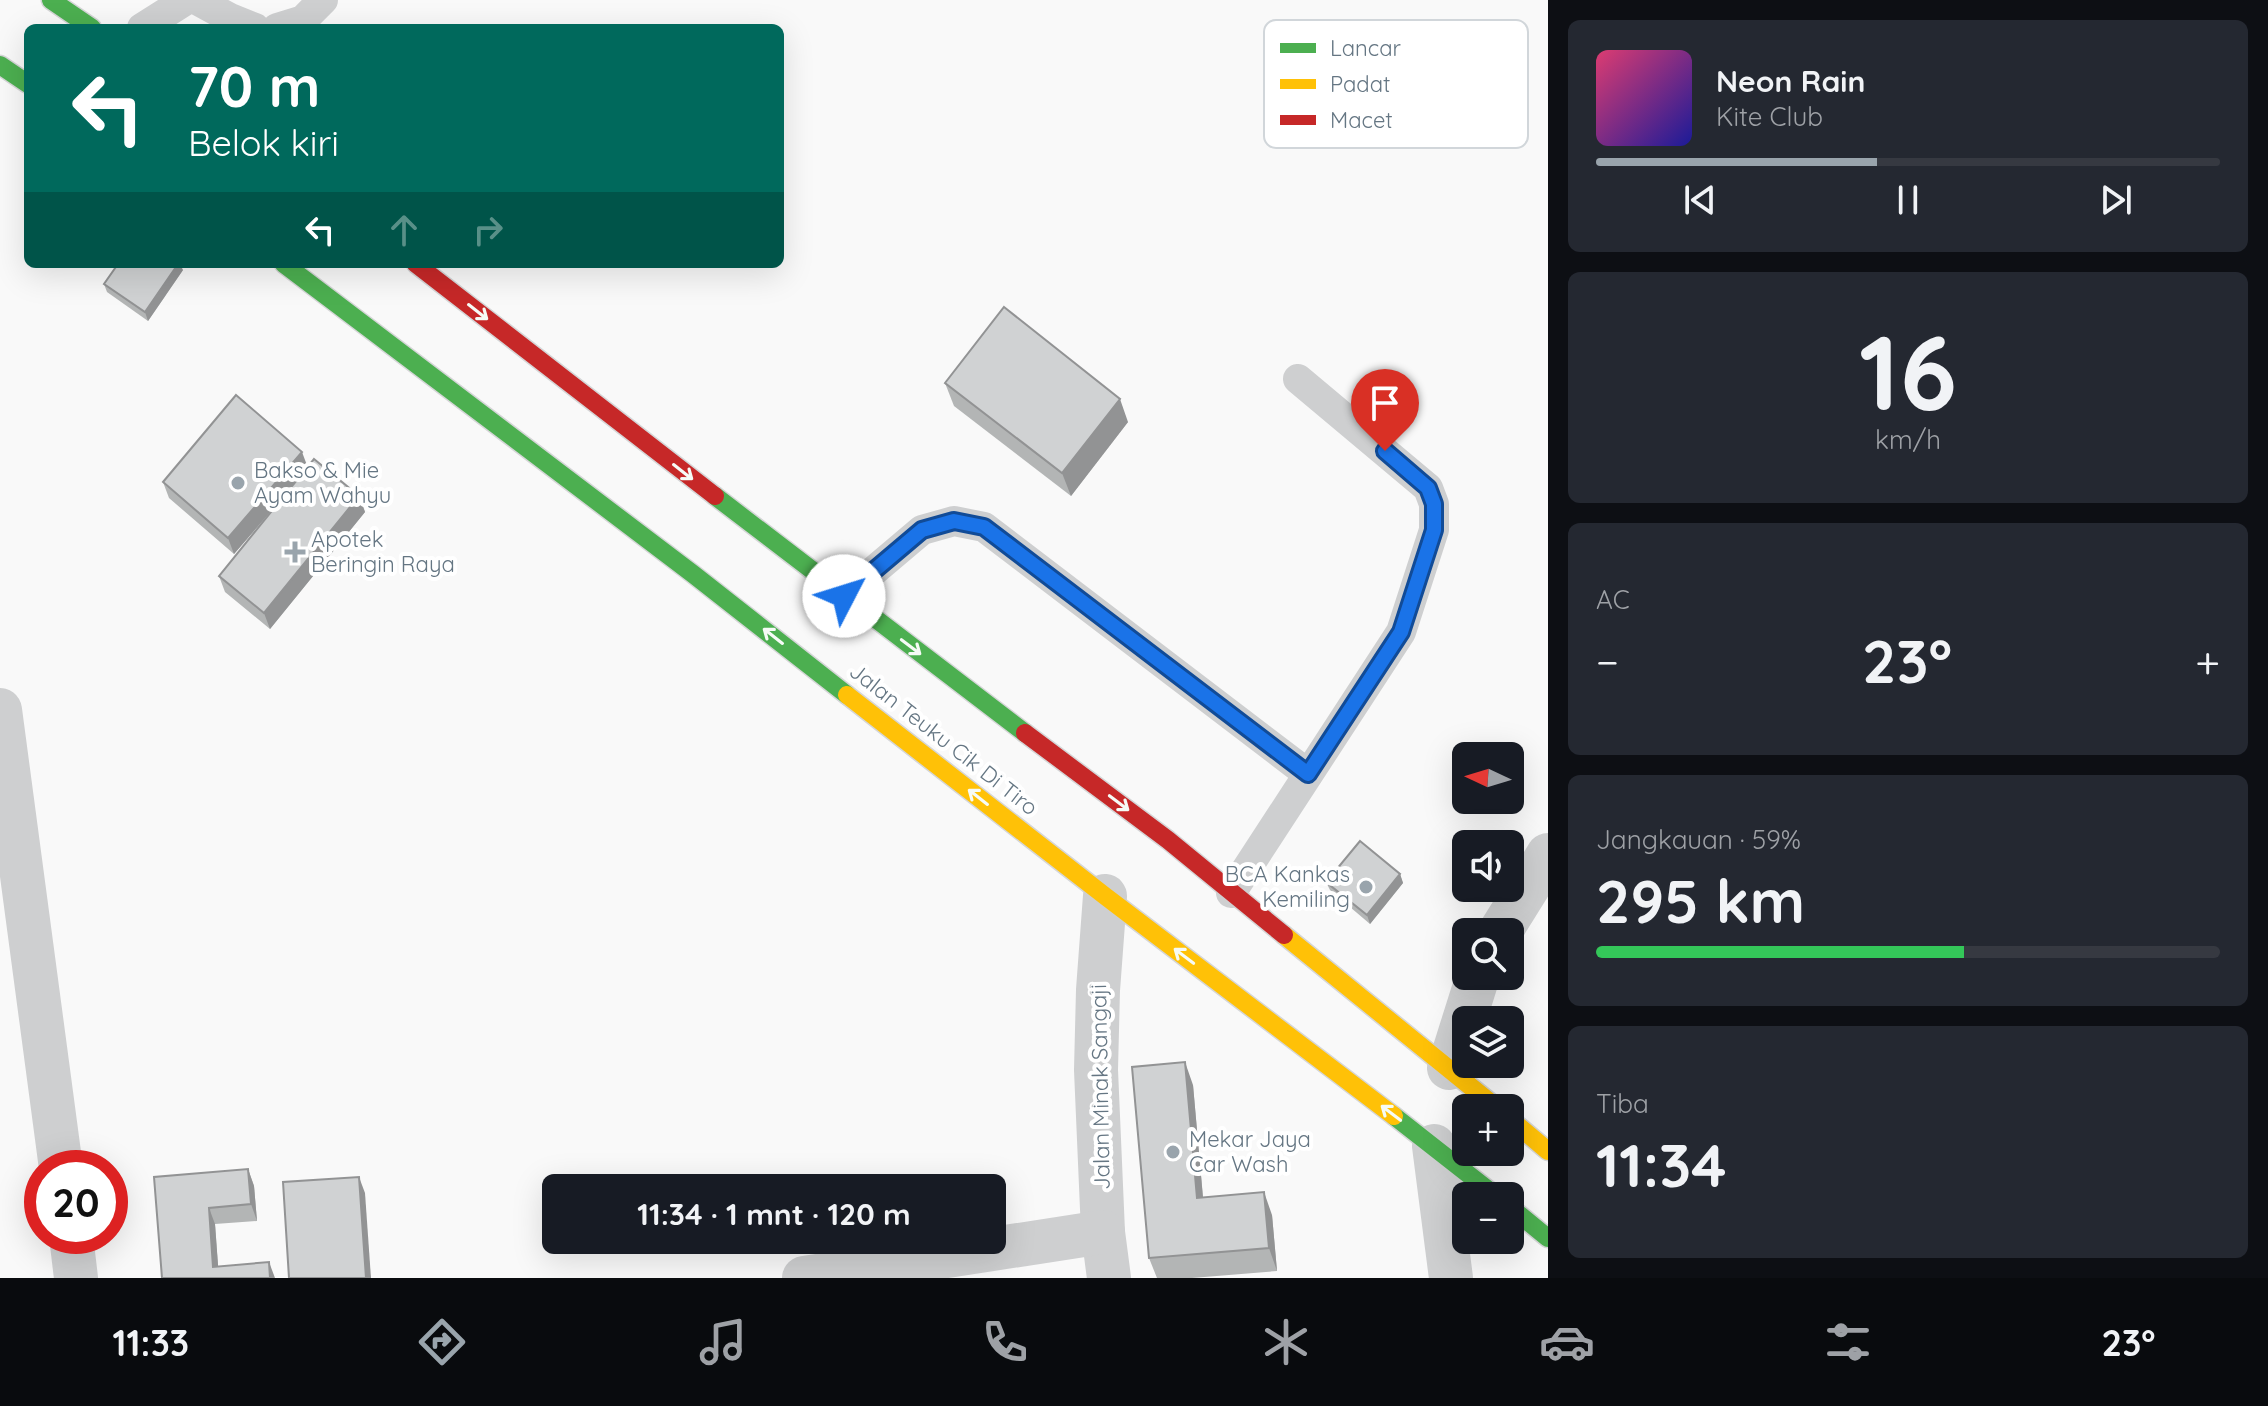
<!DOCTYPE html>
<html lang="id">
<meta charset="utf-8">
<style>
:root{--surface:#171b24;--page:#242831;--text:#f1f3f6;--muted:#9ea1a6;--line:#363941;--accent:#99a4ac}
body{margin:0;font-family:Quicksand,sans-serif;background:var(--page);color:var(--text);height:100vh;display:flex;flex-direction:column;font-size:30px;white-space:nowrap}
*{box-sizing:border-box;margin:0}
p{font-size:26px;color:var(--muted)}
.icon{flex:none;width:44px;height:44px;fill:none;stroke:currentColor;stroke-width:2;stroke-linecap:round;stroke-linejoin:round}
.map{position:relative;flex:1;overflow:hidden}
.side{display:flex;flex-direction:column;gap:20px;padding:20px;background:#0d0f14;width:720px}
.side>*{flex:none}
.top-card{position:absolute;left:24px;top:24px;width:760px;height:244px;border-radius:12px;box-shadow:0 8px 32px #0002;background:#00695c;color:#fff;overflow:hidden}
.needle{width:52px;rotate:274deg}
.buttons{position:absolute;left:1452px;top:742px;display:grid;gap:16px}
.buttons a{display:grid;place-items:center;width:72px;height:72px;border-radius:12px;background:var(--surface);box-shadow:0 8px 32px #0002;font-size:40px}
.speed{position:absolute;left:24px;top:1150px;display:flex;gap:16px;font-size:40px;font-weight:700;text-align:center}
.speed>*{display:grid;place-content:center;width:104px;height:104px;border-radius:50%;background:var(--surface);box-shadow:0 8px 32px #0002;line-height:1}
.speed .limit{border:12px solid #d22;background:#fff;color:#111}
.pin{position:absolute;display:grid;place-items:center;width:68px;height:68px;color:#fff;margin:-82px -34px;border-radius:50% 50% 50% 0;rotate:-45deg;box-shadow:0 0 8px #0007}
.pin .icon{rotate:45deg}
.me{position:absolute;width:88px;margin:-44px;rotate:50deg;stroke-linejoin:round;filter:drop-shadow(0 0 6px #0008)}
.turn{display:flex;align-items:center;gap:28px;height:168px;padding:0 32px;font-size:36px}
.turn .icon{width:104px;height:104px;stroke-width:2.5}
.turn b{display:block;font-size:56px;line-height:68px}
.lanes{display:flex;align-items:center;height:76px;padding:0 32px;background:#0003;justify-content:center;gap:40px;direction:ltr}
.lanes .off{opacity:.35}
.big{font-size:60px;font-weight:700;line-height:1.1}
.side .widget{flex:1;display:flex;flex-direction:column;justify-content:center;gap:12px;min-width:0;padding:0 28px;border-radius:12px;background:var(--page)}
.side .dial{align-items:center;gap:0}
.dial b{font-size:104px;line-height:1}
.song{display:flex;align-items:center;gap:24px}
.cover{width:96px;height:96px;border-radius:12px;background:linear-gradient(135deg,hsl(340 70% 55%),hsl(240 70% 35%))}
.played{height:8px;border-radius:4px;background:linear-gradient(90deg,var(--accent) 45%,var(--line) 45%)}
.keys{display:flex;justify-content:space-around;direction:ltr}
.heat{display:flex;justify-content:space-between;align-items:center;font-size:44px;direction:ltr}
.charge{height:12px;border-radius:6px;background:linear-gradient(90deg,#34c759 59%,var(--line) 0)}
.trip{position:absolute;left:542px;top:1174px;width:464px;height:80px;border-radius:12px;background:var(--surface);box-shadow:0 8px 32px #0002;font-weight:700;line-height:80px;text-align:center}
.menu{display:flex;height:128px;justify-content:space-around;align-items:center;background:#090b0e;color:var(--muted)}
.menu .icon{width:56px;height:56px}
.menu .on{color:var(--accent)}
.menu b{font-size:36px;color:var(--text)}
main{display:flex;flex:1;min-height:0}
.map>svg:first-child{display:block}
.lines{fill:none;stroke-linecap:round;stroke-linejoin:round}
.fast-casing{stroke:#d5d6d7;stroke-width:21}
.slow-casing{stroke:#d5d6d7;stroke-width:21}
.jam-casing{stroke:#d5d6d7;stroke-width:21}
.lane{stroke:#cecfd0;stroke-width:30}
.street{stroke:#cecfd0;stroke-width:44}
.fast{stroke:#4caf50;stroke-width:18}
.slow{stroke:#ffc107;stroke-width:18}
.jam{stroke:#c62828;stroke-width:18}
.wall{fill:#b3b5b5}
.shaded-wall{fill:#929394}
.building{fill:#d0d2d3;stroke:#929394;stroke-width:2}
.oneway{stroke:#f6fbf6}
.route-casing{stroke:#114b97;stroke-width:20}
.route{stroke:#1a73e8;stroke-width:14}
.poi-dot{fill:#99a4ac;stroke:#fff;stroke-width:3}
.labels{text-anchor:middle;stroke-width:8;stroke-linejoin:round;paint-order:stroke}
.poi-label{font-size:22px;fill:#657683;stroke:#fff;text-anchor:start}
.street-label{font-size:22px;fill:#657683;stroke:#fff}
.key{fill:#fff;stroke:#d1d6da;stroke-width:2}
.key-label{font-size:22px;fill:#657683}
</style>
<main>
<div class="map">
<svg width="1548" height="1278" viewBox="0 0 1548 1278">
<rect width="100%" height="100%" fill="#f9f9f9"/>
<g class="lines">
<defs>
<g id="fast">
<path d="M51,0L92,28"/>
<path d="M0,65L28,84"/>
<path d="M284,264L693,574L847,695"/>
<path d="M715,496L1025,733"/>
<path d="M1394,1116L1496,1196"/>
<path d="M1510,1207L1548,1238"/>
</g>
<g id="slow">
<path d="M847,695L1105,896L1394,1116"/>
<path d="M1284,935L1497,1108"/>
<path d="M1510,1119L1548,1151"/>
</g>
<g id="jam">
<path d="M416,264L715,496"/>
<path d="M1025,733L1168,840L1284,935"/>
</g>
</defs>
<!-- fast casing -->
<use href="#fast" class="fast-casing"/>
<!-- slow casing -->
<use href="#slow" class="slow-casing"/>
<!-- jam casing -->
<use href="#jam" class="jam-casing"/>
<!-- lane -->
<g class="lane">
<path d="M197,0L230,18L255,28"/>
<path d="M142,28L186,0"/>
<path d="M277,28L303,20L323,0"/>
<path d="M844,596L922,530L954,521L984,527L1308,774"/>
<path d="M1231,893L1401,632L1434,530V504L1428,488L1298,379"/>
</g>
<!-- street -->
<g class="street">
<path d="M0,710L61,1168"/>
<path d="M1105,896L1098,990L1096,1070L1103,1232L1109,1278"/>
<path d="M1500,932L1548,855"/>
<path d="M1449,1068L1478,976"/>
<path d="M1434,1146L1451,1278"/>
<path d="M71,1236L76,1278"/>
<path d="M804,1278L1103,1232"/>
</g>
<!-- fast -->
<use href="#fast" class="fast"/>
<!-- slow -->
<use href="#slow" class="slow"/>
<!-- jam -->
<use href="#jam" class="jam"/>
</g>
<!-- wall -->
<g class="wall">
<path d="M183,270L148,321L107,292L104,284Z"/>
<path d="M945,383L1128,422L1071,496L954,406Z"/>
<path d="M308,467L359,496L365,512L270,629L225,592L219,576L288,492L234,554L169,498L163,482Z"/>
<path d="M1400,874L1403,883L1370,924L1330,890L1326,882Z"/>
<path d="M1193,1085L1203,1197L1272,1215L1277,1271L1192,1278H1157L1149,1258Z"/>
<path d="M248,1169L254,1186L257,1221L215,1224L218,1266L162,1278L154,1177Z"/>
</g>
<!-- shaded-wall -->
<g class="shaded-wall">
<path d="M178,264H180L183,270L148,321L145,312Z"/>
<path d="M1120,399L1128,422L1071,496L1062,473Z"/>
<path d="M302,452L308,468L234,554L228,538Z"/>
<path d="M359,496L365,512L270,629L264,613Z"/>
<path d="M1400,874L1403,883L1370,924L1367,915Z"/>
<path d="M1185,1062L1193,1085L1205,1221L1197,1198Z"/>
<path d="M248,1169L254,1186L257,1221L251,1204Z"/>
<path d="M359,1177L365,1193L371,1278H366Z"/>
<path d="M1264,1192L1272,1215L1277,1271L1269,1248Z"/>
<path d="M209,1208L215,1224L219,1278L213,1267Z"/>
<path d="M269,1262L275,1278H270Z"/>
</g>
<!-- building -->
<g class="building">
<path d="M118,264H178L145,312L104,284Z"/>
<path d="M1004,307L1120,399L1062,473L945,383Z"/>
<path d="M236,395L302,452L228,538L163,482Z"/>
<path d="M314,459L359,496L264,613L219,576Z"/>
<path d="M1360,841L1400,874L1367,915L1326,882Z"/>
<path d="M1185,1062L1197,1198L1264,1192L1269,1248L1149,1258L1132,1067Z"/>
<path d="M248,1169L251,1204L209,1208L213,1267L269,1262L270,1278H162L154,1177Z"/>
<path d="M359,1177L366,1278H289L283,1182Z"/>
</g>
<!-- one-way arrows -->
<defs><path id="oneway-shaft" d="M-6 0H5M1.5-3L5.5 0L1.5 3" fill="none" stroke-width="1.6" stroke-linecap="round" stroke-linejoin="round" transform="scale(2)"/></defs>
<g class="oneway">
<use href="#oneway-shaft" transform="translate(478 312) rotate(38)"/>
<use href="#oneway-shaft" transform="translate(683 472) rotate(38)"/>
<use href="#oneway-shaft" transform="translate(773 636) rotate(-142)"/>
<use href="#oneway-shaft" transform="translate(911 647) rotate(37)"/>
<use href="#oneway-shaft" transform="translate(978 797) rotate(-142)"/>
<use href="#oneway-shaft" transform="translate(1119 803) rotate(37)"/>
<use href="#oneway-shaft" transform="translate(1184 956) rotate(-143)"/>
<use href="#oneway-shaft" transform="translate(1391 1113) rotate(-143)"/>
</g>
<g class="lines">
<defs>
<path id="route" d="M844,596L922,530L954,521L984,527L1308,774L1401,632L1434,530V504L1428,488L1385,451"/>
</defs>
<!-- route casing -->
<use href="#route" class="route-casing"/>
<!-- route -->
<use href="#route" class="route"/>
</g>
<!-- markers -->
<g class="poi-dot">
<circle cx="238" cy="483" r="8"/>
<path d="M291 540h8v8h8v8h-8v8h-8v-8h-8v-8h8z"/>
<circle cx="1366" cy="887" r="8"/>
<circle cx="1173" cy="1152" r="8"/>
</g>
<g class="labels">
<!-- poi labels -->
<g class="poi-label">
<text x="254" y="478">Bakso &amp; Mie<tspan x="254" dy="25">Ayam Wahyu</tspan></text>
<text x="311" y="547">Apotek<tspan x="311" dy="25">Beringin Raya</tspan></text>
<text x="1350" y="882" text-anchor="end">BCA Kankas<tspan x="1350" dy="25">Kemiling</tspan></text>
<text x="1189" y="1147">Mekar Jaya<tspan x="1189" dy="25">Car Wash</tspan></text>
</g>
<!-- street labels -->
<g class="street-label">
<text transform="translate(944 739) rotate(38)" y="8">Jalan Teuku Cik Di Tiro</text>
<text transform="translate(1100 1087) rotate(-91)" y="8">Jalan Minak Sangaji</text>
</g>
</g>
<!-- legend -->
<rect x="1264" y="20" width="264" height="128" rx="12" class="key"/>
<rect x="1280" y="43" width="36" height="10" fill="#4caf50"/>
<rect x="1280" y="79" width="36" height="10" fill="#ffc107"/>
<rect x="1280" y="115" width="36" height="10" fill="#c62828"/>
<g class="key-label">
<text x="1330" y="56">Lancar</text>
<text x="1330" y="92">Padat</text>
<text x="1330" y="128">Macet</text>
</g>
</svg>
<div class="buttons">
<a><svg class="needle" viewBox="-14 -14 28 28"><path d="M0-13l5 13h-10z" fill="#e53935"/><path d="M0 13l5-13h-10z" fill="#9ea1a6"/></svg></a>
<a><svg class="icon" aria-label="sound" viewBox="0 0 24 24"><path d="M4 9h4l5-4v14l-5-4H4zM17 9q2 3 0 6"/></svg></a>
<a><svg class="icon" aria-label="search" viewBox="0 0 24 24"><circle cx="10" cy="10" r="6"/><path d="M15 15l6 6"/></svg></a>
<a><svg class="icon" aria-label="layers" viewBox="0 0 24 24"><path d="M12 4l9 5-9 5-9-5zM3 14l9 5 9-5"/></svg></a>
<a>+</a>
<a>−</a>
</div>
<div class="speed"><div class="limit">20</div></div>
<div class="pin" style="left:1385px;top:451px;background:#d93025"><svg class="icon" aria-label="arrive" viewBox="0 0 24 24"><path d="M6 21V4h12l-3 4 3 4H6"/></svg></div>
<svg class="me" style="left:844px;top:596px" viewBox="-20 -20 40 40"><circle r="19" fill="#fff"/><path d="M0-13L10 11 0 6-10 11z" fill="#1a73e8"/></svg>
<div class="trip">11:34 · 1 mnt · 120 m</div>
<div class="top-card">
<div class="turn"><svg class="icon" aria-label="left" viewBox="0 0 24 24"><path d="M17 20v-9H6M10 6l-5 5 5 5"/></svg><div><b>70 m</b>Belok kiri</div></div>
<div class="lanes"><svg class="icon" aria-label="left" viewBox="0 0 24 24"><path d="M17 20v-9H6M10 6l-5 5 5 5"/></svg><svg class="icon off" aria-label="ahead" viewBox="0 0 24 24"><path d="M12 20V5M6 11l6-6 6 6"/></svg><svg class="icon off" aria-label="right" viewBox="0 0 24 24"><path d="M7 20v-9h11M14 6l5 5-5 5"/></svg></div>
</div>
</div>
<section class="side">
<div class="widget">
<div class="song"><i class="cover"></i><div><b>Neon Rain</b><p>Kite Club</p></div></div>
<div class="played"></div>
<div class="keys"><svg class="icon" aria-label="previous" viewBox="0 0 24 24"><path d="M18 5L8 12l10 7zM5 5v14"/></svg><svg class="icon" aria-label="pause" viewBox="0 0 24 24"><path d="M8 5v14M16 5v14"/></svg><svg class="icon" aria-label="next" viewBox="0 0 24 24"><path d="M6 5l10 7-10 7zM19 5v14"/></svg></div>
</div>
<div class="widget dial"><b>16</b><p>km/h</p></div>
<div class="widget"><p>AC</p>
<div class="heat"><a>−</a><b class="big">23°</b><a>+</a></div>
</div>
<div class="widget"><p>Jangkauan · 59%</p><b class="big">295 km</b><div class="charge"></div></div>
<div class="widget"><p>Tiba</p><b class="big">11:34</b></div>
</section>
</main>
<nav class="menu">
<b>11:33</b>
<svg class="icon on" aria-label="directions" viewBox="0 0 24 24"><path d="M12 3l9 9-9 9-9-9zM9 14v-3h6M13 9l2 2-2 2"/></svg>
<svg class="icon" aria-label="music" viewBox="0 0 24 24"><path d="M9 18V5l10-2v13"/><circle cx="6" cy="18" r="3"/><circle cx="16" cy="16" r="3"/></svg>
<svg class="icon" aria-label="phone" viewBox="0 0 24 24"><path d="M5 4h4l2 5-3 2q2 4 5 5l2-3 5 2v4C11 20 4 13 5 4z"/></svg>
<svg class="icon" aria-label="climate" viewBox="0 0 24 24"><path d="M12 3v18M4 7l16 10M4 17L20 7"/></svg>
<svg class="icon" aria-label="car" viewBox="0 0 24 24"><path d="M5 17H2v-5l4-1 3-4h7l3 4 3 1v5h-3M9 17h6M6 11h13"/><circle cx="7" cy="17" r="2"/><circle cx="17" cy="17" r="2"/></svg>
<svg class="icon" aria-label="filters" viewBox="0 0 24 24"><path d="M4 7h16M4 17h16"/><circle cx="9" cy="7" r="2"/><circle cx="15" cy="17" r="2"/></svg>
<b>23°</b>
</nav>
